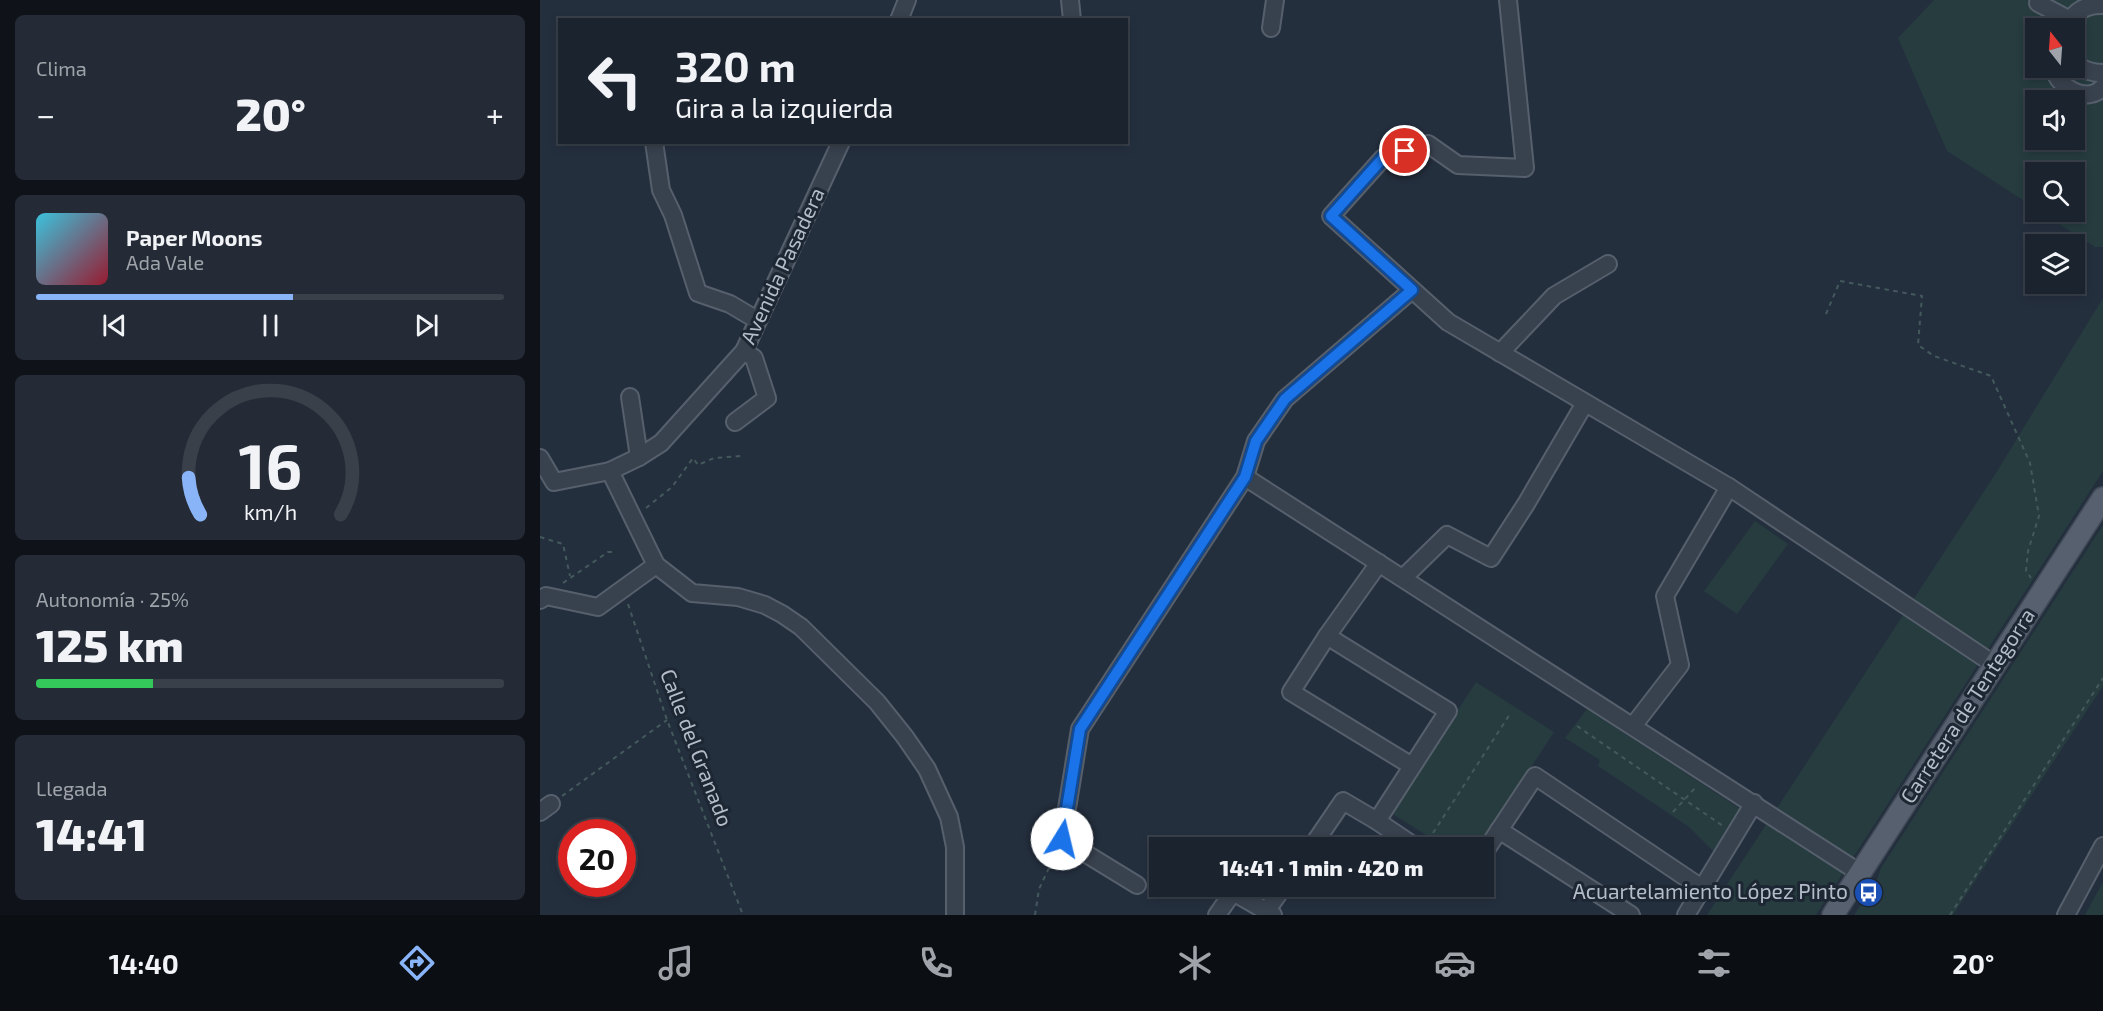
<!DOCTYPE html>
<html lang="es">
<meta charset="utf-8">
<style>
:root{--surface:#1b232e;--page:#242b36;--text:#f1f3f6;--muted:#a0a4aa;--line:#39404a;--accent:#8ab4f8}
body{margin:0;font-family:"Exo 2",sans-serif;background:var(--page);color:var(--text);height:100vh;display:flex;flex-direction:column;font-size:22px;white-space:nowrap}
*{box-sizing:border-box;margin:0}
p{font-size:20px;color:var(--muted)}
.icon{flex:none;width:33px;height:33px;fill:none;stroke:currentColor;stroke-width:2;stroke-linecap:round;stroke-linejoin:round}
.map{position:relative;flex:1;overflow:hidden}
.details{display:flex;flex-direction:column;gap:15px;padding:15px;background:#0f1319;width:540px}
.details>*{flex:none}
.guide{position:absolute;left:18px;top:18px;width:570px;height:126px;border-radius:0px;box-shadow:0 3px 9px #0003,0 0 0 2px var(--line);background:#1b232e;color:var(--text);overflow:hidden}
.needle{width:39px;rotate:343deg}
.buttons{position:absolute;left:1485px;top:18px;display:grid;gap:12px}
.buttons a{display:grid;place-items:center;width:60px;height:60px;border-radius:0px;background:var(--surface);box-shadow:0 3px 9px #0003,0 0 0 2px var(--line);font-size:30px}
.speed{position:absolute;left:18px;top:819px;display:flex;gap:12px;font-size:30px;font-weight:700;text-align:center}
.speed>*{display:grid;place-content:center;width:78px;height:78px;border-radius:50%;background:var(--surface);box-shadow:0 3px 9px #0003,0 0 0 2px var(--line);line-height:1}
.speed .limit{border:9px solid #d22;background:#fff;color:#111}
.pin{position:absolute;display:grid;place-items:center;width:51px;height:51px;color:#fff;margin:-26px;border:3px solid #fff;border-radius:50%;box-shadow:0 2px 6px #0007}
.me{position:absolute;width:66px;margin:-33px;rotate:9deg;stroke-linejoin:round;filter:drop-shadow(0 0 4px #0008)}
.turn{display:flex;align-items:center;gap:21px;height:126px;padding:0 18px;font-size:27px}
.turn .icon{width:78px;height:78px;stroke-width:2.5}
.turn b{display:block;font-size:42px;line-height:51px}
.big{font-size:45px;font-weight:800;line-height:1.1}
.details .tile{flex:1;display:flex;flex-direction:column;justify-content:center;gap:9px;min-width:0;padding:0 21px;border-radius:9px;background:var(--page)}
.details .dial{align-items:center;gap:0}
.dial svg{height:156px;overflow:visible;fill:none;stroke:var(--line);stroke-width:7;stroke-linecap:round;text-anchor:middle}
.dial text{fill:var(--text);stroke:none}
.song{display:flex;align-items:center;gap:18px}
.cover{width:72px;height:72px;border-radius:9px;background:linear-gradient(135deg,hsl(190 70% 55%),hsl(350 70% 35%))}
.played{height:6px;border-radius:3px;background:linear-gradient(90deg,var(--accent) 55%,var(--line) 55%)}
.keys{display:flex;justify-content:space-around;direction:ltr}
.heat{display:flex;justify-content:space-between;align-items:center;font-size:33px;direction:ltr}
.charge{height:9px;border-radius:4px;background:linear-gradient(90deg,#34c759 25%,var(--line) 0)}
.trip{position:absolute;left:609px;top:837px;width:345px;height:60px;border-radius:0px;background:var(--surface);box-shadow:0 3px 9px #0003,0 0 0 2px var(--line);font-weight:800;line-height:60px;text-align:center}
.tabs{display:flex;height:96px;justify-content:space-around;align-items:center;background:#0b0e12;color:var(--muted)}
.tabs .icon{width:42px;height:42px}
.tabs .active{color:var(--accent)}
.tabs b{font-size:27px;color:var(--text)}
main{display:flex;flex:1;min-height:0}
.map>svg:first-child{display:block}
.green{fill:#263c3f;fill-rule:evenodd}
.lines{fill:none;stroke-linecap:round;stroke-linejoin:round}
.minor-casing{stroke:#565f6c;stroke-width:20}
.major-casing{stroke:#414a57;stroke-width:24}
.path{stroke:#44595c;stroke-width:2;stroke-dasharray:4.5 4.5;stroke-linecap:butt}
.minor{stroke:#38414e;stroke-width:16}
.major{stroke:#56606e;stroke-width:21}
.route-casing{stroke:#114b97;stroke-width:15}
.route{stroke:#1a73e8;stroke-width:10}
.labels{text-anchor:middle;stroke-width:6;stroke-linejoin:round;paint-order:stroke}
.street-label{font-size:21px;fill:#b4bcc9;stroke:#1d2633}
.poi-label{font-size:21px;fill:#b4bcc9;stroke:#1d2633;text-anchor:end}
</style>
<main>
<section class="details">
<div class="tile"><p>Clima</p>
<div class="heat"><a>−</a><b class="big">20°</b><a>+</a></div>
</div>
<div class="tile">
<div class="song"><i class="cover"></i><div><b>Paper Moons</b><p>Ada Vale</p></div></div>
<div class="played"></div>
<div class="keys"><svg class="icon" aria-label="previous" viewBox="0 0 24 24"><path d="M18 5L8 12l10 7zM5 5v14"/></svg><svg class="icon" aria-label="pause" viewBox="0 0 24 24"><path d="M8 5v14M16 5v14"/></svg><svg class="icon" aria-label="next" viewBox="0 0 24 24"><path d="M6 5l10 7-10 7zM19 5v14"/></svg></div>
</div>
<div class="tile dial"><svg viewBox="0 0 100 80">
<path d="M14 69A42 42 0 1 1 86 69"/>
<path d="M14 69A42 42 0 0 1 8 50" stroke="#8ab4f8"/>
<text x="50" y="56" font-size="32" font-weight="700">16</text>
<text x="50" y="72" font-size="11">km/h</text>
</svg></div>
<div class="tile"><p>Autonomía · 25%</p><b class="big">125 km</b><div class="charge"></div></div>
<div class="tile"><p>Llegada</p><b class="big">14:41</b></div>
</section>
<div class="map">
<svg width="1563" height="915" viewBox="0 0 1563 915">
<rect width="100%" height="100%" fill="#242f3e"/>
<!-- green -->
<g class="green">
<path d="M1394,0H1563V247H1555L1500,212H1534V172H1496L1495,208L1407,151L1358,38ZM1496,28H1534V68H1496ZM1496,100H1534V140H1496Z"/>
<path d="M1563,298V471L1276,915H1167L1456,473Z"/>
<path d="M1215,521L1248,544L1197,614L1164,591Z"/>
<path d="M1563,525V686L1413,915H1314L1337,880L1341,868Z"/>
<path d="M936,682L1014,732L939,847H905L851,813Z"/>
<path d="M1047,709L1205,812L1178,856L1149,827L1058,766L1060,760L1025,738Z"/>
<path d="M1563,882V915H1545Z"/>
</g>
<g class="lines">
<defs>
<g id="minor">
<path d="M530,0L532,20"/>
<path d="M968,0L985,168L918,165L888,144L843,158L791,216L908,322L1189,487L1455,665"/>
<path d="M1498,3L1530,20"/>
<path d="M359,20L367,0"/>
<path d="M731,28L735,0"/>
<path d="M1526,28C1533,12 1545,4 1563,5"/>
<path d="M1534,63C1544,70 1551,73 1563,73"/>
<path d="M1514,68C1517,87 1547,105 1563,87"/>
<path d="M114,142L121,190L133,215L158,293L190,304L217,320"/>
<path d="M960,353L1014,296L1068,264"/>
<path d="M90,397L99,457"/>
<path d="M195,422L227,398L214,358L204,351"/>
<path d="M0,458L14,482L70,471L99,457L121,443L204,351L301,142"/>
<path d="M70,471L116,565L152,593L198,597L225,605L242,614L261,627L337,702L365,737L387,769L409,817L415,847V915"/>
<path d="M705,477L1320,873"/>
<path d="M863,578L907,535L951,558L986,504L1045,403"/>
<path d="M0,600L6,596L58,607L116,565"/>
<path d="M787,636L751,692L872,766"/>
<path d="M1093,726L1140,665L1125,596L1189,487"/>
<path d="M0,812L11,804"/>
<path d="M837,821L877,848"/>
<path d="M959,830L1091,915"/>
<path d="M771,848L803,801L837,821L908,711L787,636L839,563"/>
<path d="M944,853L995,776L1163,889"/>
<path d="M597,885L522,839L540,729L705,477L716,441L745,399L872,290"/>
<path d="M727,910L744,886"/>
<path d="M677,915L693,892L733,915"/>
<path d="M1146,915L1214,803"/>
<path d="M1526,915L1563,846"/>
</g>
<path id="major" d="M1293,915L1563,498"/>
</defs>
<!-- minor casing -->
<use href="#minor" class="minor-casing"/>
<!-- major casing -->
<use href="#major" class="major-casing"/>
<!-- path -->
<g class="path">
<path d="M1286,314L1300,281L1382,296L1378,345L1394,356L1451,376L1490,463L1499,516L1488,551L1486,571L1491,578"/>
<path d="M106,508L132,487L153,458L158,465L174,458L201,456"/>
<path d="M0,537L23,544L30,576"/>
<path d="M23,583L68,552H75"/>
<path d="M88,604L127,720L203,915"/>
<path d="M1037,726L1183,826"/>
<path d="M22,796L127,720"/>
<path d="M1133,812L1156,787"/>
<path d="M893,833L970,714"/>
<path d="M495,915L499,889L516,853"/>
<path d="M1410,915L1563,678"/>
</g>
<!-- minor -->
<use href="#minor" class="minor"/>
<!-- major -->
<use href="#major" class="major"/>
</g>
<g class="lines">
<defs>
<path id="route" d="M522,839L540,729L705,477L716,441L745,399L872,290L791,216L843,158L865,151"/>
</defs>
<!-- route casing -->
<use href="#route" class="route-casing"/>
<!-- route -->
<use href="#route" class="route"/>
</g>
<!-- icons -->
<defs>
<symbol id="bus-disc" viewBox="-11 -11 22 22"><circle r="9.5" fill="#1a4fb4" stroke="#1d2633"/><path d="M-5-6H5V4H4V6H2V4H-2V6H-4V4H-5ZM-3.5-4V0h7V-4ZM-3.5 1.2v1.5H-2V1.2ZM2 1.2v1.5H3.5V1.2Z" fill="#fff"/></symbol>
</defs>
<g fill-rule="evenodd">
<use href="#bus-disc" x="1312" y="876" width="33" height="33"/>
</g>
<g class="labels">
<!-- street labels -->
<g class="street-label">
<text transform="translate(243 266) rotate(-65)" y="7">Avenida Pasadera</text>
<text transform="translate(1428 706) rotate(-57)" y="7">Carretera de Tentegorra</text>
<text transform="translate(156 748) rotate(69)" y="7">Calle del Granado</text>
</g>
<!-- poi labels -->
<g class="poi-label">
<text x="1308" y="899">Acuartelamiento López Pinto</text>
</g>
</g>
</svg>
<div class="buttons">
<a><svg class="needle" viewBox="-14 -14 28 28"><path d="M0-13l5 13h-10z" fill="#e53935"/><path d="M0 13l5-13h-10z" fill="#a0a4aa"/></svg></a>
<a><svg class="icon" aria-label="sound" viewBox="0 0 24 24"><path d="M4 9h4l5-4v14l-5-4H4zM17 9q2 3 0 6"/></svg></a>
<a><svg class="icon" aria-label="search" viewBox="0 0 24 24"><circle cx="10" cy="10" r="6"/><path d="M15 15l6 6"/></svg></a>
<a><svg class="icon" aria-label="layers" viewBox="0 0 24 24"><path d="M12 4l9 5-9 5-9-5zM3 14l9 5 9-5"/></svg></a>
</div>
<div class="speed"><div class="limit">20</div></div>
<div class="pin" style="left:865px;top:151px;background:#d93025"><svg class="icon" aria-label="arrive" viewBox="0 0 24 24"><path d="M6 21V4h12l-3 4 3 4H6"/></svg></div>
<svg class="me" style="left:522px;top:839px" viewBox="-20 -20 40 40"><circle r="19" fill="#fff"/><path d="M0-13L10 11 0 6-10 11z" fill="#1a73e8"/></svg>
<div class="trip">14:41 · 1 min · 420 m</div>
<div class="guide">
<div class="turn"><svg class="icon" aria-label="left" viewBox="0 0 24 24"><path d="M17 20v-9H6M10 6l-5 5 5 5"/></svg><div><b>320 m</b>Gira a la izquierda</div></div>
</div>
</div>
</main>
<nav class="tabs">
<b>14:40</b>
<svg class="icon active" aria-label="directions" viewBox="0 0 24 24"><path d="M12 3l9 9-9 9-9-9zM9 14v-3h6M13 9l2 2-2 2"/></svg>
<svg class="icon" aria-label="music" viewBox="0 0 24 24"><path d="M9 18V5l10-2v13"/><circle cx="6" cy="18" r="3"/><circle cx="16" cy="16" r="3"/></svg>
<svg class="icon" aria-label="phone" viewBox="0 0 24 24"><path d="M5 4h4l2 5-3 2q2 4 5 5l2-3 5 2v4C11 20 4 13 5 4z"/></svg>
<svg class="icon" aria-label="climate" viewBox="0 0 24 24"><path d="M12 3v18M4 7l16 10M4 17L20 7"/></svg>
<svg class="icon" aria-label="car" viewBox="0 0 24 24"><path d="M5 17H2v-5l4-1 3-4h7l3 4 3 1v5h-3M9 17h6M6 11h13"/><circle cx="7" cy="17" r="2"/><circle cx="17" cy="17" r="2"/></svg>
<svg class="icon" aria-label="filters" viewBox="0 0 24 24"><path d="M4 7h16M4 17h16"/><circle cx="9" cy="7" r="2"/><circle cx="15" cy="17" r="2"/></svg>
<b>20°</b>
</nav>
